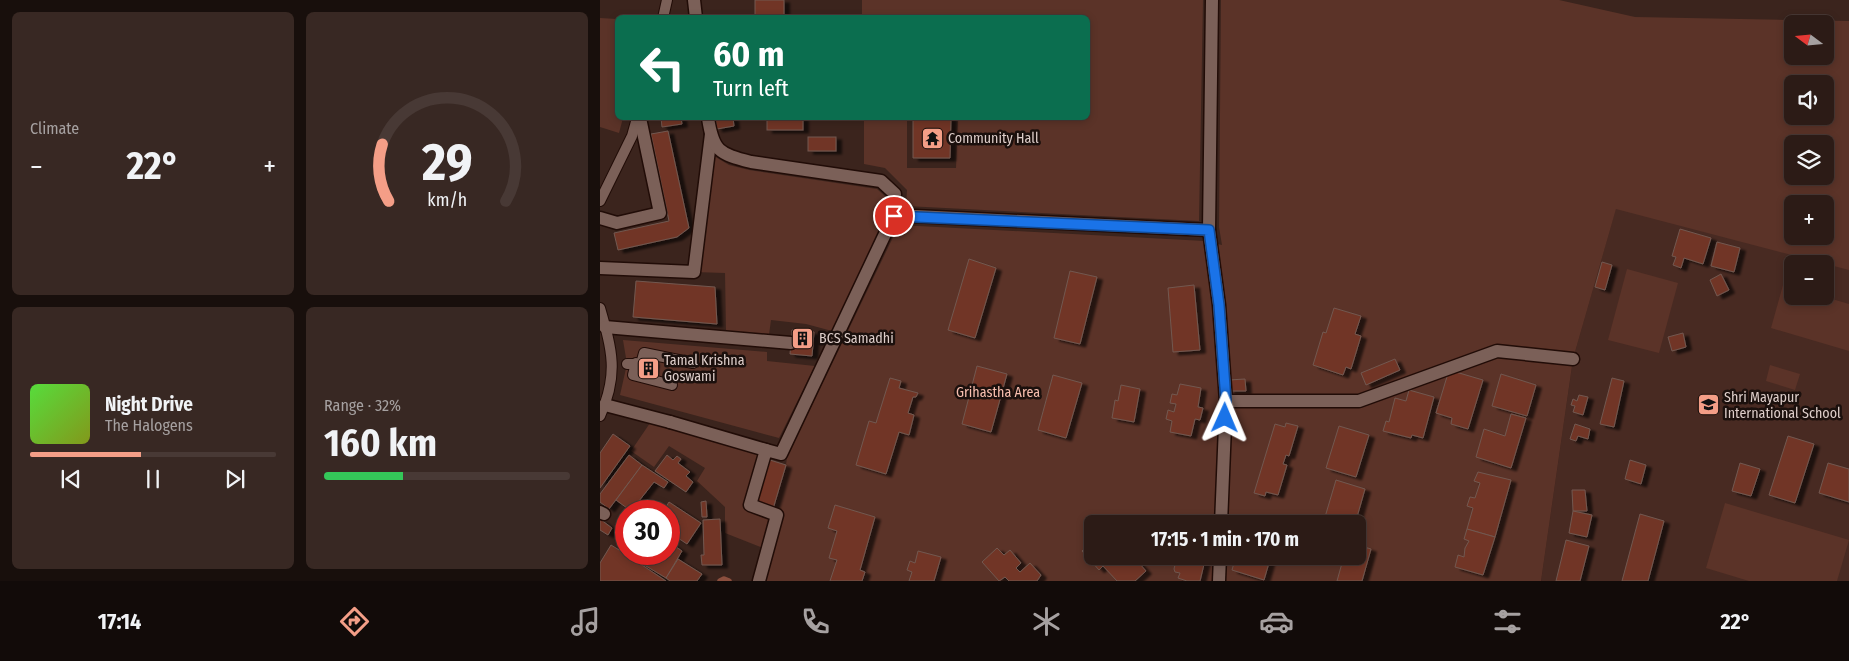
<!DOCTYPE html>
<meta charset="utf-8">
<style>
:root{--surface:#2c1b16;--page:#382823;--text:#f1f3f6;--muted:#a6a1a1;--line:#483935;--accent:#f49e87}
body{margin:0;font-family:"Fira Sans Condensed",sans-serif;background:var(--page);color:var(--text);height:100vh;display:flex;flex-direction:column;font-size:19px;white-space:nowrap}
*{box-sizing:border-box;margin:0}
p{font-size:16px;color:var(--muted)}
.icon{flex:none;width:28px;height:28px;fill:none;stroke:currentColor;stroke-width:2;stroke-linecap:round;stroke-linejoin:round}
.map{position:relative;flex:1;overflow:hidden}
.sheet{display:flex;flex-direction:column;gap:12px;padding:12px;background:#180f0c;width:600px}
.sheet>*{flex:none}
.hud{position:absolute;left:15px;top:15px;width:475px;height:105px;border-radius:8px;box-shadow:0 2px 8px #0003,0 0 0 1px var(--line);background:#0b6e4f;color:#fff;overflow:hidden}
.needle{width:32px;rotate:286deg}
.buttons{position:absolute;left:1184px;top:15px;display:grid;gap:10px}
.buttons a{display:grid;place-items:center;width:50px;height:50px;border-radius:8px;background:var(--surface);box-shadow:0 2px 8px #0003,0 0 0 1px var(--line);font-size:25px}
.speed{position:absolute;left:15px;top:500px;display:flex;gap:10px;font-size:25px;font-weight:700;text-align:center}
.speed>*{display:grid;place-content:center;width:65px;height:65px;border-radius:50%;background:var(--surface);box-shadow:0 2px 8px #0003,0 0 0 1px var(--line);line-height:1}
.speed .limit{border:8px solid #d22;background:#fff;color:#111}
.pin{position:absolute;display:grid;place-items:center;width:42px;height:42px;color:#fff;margin:-21px;border:2px solid #fff;border-radius:50%;box-shadow:0 1px 5px #0007}
.me{position:absolute;width:55px;margin:-28px;rotate:1deg;stroke-linejoin:round;filter:drop-shadow(0 0 4px #0008)}
.turn{display:flex;align-items:center;gap:18px;height:105px;padding:0 15px;font-size:22px}
.turn .icon{width:65px;height:65px;stroke-width:2.5}
.turn b{display:block;font-size:35px;line-height:42px}
.big{font-size:38px;font-weight:700;line-height:1.1}
.sheet .widget{flex:1;display:flex;flex-direction:column;justify-content:center;gap:8px;min-width:0;padding:0 18px;border-radius:8px;background:var(--page)}
.sheet .dial{align-items:center;gap:0}
.dial svg{height:130px;overflow:visible;fill:none;stroke:var(--line);stroke-width:7;stroke-linecap:round;text-anchor:middle}
.dial text{fill:var(--text);stroke:none}
.song{display:flex;align-items:center;gap:15px}
.cover{width:60px;height:60px;border-radius:8px;background:linear-gradient(135deg,hsl(110 70% 55%),hsl(70 70% 35%))}
.played{height:5px;border-radius:2px;background:linear-gradient(90deg,var(--accent) 45%,var(--line) 45%)}
.keys{display:flex;justify-content:space-around;direction:ltr}
.heat{display:flex;justify-content:space-between;align-items:center;font-size:28px;direction:ltr}
.charge{height:8px;border-radius:4px;background:linear-gradient(90deg,#34c759 32%,var(--line) 0)}
.sheet .tiles{flex:1;display:grid;gap:12px;grid-template-columns:repeat(2,1fr)}
.trip{position:absolute;left:484px;top:515px;width:282px;height:50px;border-radius:8px;background:var(--surface);box-shadow:0 2px 8px #0003,0 0 0 1px var(--line);font-weight:700;line-height:50px;text-align:center}
.menu{display:flex;height:80px;justify-content:space-around;align-items:center;background:#120b09;color:var(--muted)}
.menu .icon{width:35px;height:35px}
.menu .current{color:var(--accent)}
.menu b{font-size:22px;color:var(--text)}
main{display:flex;flex:1;min-height:0}
.map>svg:first-child{display:block}
.built{fill:#482a22;fill-rule:evenodd}
.green{fill:#5b3328;fill-rule:evenodd}
.lines{fill:none;stroke-linecap:round;stroke-linejoin:round}
.stream{stroke:#8c4f3e;stroke-width:5.5}
.building{fill:#713626;stroke:#725850;filter:url(#shadow)}
.service-casing{stroke:#210c07;stroke-width:12}
.pedestrian-casing{stroke:#210c07;stroke-width:15}
.minor-casing{stroke:#210c07;stroke-width:15}
.tertiary-casing{stroke:#210c07;stroke-width:15}
.service{stroke:#7b6058;stroke-width:10}
.pedestrian{stroke:#7b6058;stroke-width:12}
.minor{stroke:#7b6058;stroke-width:12}
.tertiary{stroke:#7b6058;stroke-width:12}
.route-casing{stroke:#114b97;stroke-width:12}
.route{stroke:#1a73e8;stroke-width:9}
.labels{text-anchor:middle;stroke-width:5;stroke-linejoin:round;paint-order:stroke}
.poi-label{font-size:14px;fill:#dececa;stroke:#1b100d;text-anchor:start}
.park-label{font-size:14px;fill:#f9bfaf;stroke:#1b100d}
</style>
<main>
<section class="sheet">
<div class="tiles">
<div class="widget"><p>Climate</p>
<div class="heat"><a>−</a><b class="big">22°</b><a>+</a></div>
</div>
<div class="widget dial"><svg viewBox="0 0 100 80">
<path d="M14 69A42 42 0 1 1 86 69"/>
<path d="M14 69A42 42 0 0 1 10 34" stroke="#f49e87"/>
<text x="50" y="56" font-size="32" font-weight="700">29</text>
<text x="50" y="72" font-size="11">km/h</text>
</svg></div>
<div class="widget">
<div class="song"><i class="cover"></i><div><b>Night Drive</b><p>The Halogens</p></div></div>
<div class="played"></div>
<div class="keys"><svg class="icon" aria-label="previous" viewBox="0 0 24 24"><path d="M18 5L8 12l10 7zM5 5v14"/></svg><svg class="icon" aria-label="pause" viewBox="0 0 24 24"><path d="M8 5v14M16 5v14"/></svg><svg class="icon" aria-label="next" viewBox="0 0 24 24"><path d="M6 5l10 7-10 7zM19 5v14"/></svg></div>
</div>
<div class="widget"><p>Range · 32%</p><b class="big">160 km</b><div class="charge"></div></div>
</div>
</section>
<div class="map">
<svg width="1249" height="581" viewBox="0 0 1249 581">
<defs>
<filter id="shadow"><feDropShadow dx="5.5" dy="3" stdDeviation="1" flood-color="#0009"/></filter>
</defs>
<rect width="100%" height="100%" fill="#3b241d"/>
<!-- built -->
<path class="built" d="M1016,208L1249,269V581H941L973,359ZM1192,264H1225V296H1192Z"/>
<!-- green -->
<g class="green">
<path d="M262,0H603L599,221L306,206L307,190L285,168L264,164V118H307V168H356L358,118H488V18L262,17Z"/>
<path d="M621,0H959L1035,17L1249,21V270L1016,209L973,359L941,581H165L183,512L173,509L186,465L187,457L299,225L605,241L622,245L619,227ZM1192,24H1225V56H1192ZM1192,84H1225V116H1192ZM1192,144H1225V176H1192ZM1192,204H1225V236H1192ZM492,524H758V556H492Z"/>
<path d="M0,18L17,19L18,118H23L19,133L0,127Z"/>
<path d="M114,156L129,165L149,170L277,189L287,198L286,218L232,331L206,324L171,320L169,335L126,331L125,273L94,272Z"/>
<path d="M1027,269L1078,283L1059,353L1008,340Z"/>
<path d="M1183,285L1192,288V296H1222L1249,304V351L1171,328Z"/>
<path d="M23,340L167,352V361L215,366L179,438L20,395L27,364Z"/>
<path d="M1170,365L1200,374L1195,390L1166,381Z"/>
<path d="M50,423L159,454L143,508L171,518L163,548L125,533V507L97,481L105,468L69,446L54,467L31,451Z"/>
<path d="M1125,503L1249,540L1237,581H1149L1106,568Z"/>
</g>
<g class="lines">
<!-- stream -->
<path class="stream" d="M120,581L124,579L129,581"/>
</g>
<!-- building -->
<g class="building">
<rect x="155" y="0" width="29" height="18"/>
<path d="M61,118H81L82,124L62,127Z"/>
<path d="M115,118H133L134,126L117,129Z"/>
<rect x="167" y="118" width="36" height="12"/>
<path d="M313,118H351L350,158H313Z"/>
<path d="M68,131L89,228L77,237L18,250L14,233L69,221L51,134Z"/>
<rect x="208" y="137" width="28" height="14"/>
<path d="M1080,229L1111,238L1103,264L1084,258L1081,268L1073,265L1076,257L1072,256Z"/>
<path d="M1117,242L1140,248L1134,272L1111,266Z"/>
<path d="M369,259L396,268L375,338L348,330Z"/>
<path d="M1002,262L1012,265L1005,290L995,287Z"/>
<path d="M470,271L497,277L480,344L454,338Z"/>
<path d="M1121,274L1129,290L1117,296L1110,280Z"/>
<path d="M36,281L115,287L117,324L33,317Z"/>
<path d="M594,285L600,350L573,352L568,288Z"/>
<path d="M734,308L761,316L755,334L761,336L751,369L746,367L743,375L713,365L723,332L726,333Z"/>
<path d="M192,330L214,332L212,356L190,354Z"/>
<path d="M1083,333L1086,347L1072,351L1068,337Z"/>
<path d="M46,359L54,362L51,373L43,371Z"/>
<path d="M795,359L800,370L766,385L761,373Z"/>
<path d="M377,366L407,374L391,432L362,424Z"/>
<path d="M849,370L883,380L868,429L851,424L852,418L836,413Z"/>
<path d="M901,374L936,385L927,416L892,406Z"/>
<path d="M453,375L482,383L466,438L438,430Z"/>
<path d="M290,378L301,381L299,388L318,393L316,397H313L308,413L314,415L309,435L299,432L286,474L256,465L269,421L276,423Z"/>
<path d="M1012,378L1024,381L1014,427L1000,424Z"/>
<path d="M645,379L646,391H629V380Z"/>
<path d="M580,384L601,388L598,407L603,408L600,420L595,419L591,436L570,432L572,421L566,419L568,410L574,412L576,404L570,403L572,394L577,395Z"/>
<path d="M521,385L540,389L534,422L512,418L515,400L518,401Z"/>
<path d="M809,390L834,397L823,438L812,435L811,438L783,431L786,421L789,422L795,398L806,401Z"/>
<path d="M979,395L988,397L983,415L973,412L975,406L971,405L973,399L977,401Z"/>
<path d="M911,414L926,418L911,468L876,457L884,429L905,436Z"/>
<path d="M686,423L698,426L689,456L686,455L683,464L687,465L678,495L666,492L665,496L654,493L675,424L685,427Z"/>
<path d="M975,424L990,429L988,439L978,436L976,441L970,439Z"/>
<path d="M739,426L769,435L756,477L726,468Z"/>
<path d="M13,434L30,446L0,488V453Z"/>
<path d="M1188,436L1214,444L1195,503L1169,495Z"/>
<path d="M29,455L42,465L9,509L0,502V494Z"/>
<path d="M67,455L73,460L77,456L81,459L78,463L90,472L86,476L93,482L86,492L55,471Z"/>
<path d="M170,460L186,465L173,509L157,504Z"/>
<path d="M1030,460L1046,465L1041,484L1025,479Z"/>
<path d="M1140,463L1160,469L1151,496L1132,491Z"/>
<path d="M1228,463L1249,469V502L1219,493Z"/>
<path d="M42,465L68,482L64,488L54,482L31,511L16,500Z"/>
<path d="M878,472L911,480L895,537L867,529L873,508L867,506L870,497L875,498L880,483L874,481Z"/>
<path d="M736,480L765,489L755,524H747L725,517Z"/>
<path d="M972,490H985L987,511H973Z"/>
<path d="M106,501L107,517H102L101,502Z"/>
<path d="M69,502L101,523L87,544L69,532L77,518L69,513V511L64,510Z"/>
<path d="M235,505L275,517L260,570L265,572L262,581H230L237,560L229,558L237,531L228,528Z"/>
<path d="M973,511L992,515L987,537L969,533Z"/>
<path d="M1040,514L1064,521L1048,581H1022Z"/>
<path d="M0,519L12,528L8,535L0,530Z"/>
<path d="M120,519L122,565H102L101,555H104L103,520Z"/>
<path d="M867,529L895,537L883,575L855,567L858,555L864,557L865,548L869,541L864,539Z"/>
<path d="M966,540L989,546L980,581H956Z"/>
<path d="M492,541V556H516L515,557L518,561L523,556H533L546,571L535,581H517L503,566L499,570L482,551Z"/>
<path d="M69,542L82,551L66,578L36,560L40,554H69Z"/>
<path d="M11,545L24,553L66,581H0V563Z"/>
<path d="M761,546L771,549L762,581H737L744,556H758Z"/>
<path d="M397,548L404,555L410,550L421,563L416,568L420,572L430,563L441,575L437,581H409L405,577L399,581L382,562Z"/>
<path d="M318,551L341,557L334,581H309L312,572L307,570L310,561L315,563Z"/>
<path d="M577,556H606L600,581H587L578,578L580,573L575,572L574,569Z"/>
<path d="M636,556H671L664,580L632,570Z"/>
<path d="M78,559L102,574L97,581H70L66,578Z"/>
</g>
<g class="lines">
<defs>
<g id="service">
<path d="M63,18L67,0"/>
<path d="M0,201L32,136L37,118"/>
<path d="M0,308C12,350 19,374 0,416"/>
<path d="M36,363L33,375L72,385"/>
<path d="M27,364H41L44,353L93,363"/>
</g>
<g id="pedestrian">
<path d="M0,218L17,223L60,213L40,118"/>
<path d="M0,268L94,272L111,134"/>
<path d="M5,327L191,343"/>
<path d="M5,405L70,422"/>
<path d="M0,512L4,514"/>
</g>
<g id="minor">
<path d="M612,0L609,230L619,305L626,401L621,524"/>
<path d="M294,215L609,230"/>
<path d="M626,401H759L897,351L973,359"/>
<path d="M70,422L166,450"/>
<path d="M619,581L620,556"/>
</g>
<g id="tertiary">
<path d="M94,0L96,18"/>
<path d="M108,118C113,151 119,154 151,162L281,181L295,194L294,215L181,454L166,450L150,505L177,515L159,581"/>
</g>
</defs>
<!-- service casing -->
<use href="#service" class="service-casing"/>
<!-- pedestrian casing -->
<use href="#pedestrian" class="pedestrian-casing"/>
<!-- minor casing -->
<use href="#minor" class="minor-casing"/>
<!-- tertiary casing -->
<use href="#tertiary" class="tertiary-casing"/>
<!-- service -->
<use href="#service" class="service"/>
<!-- pedestrian -->
<use href="#pedestrian" class="pedestrian"/>
<!-- minor -->
<use href="#minor" class="minor"/>
<!-- tertiary -->
<use href="#tertiary" class="tertiary"/>
</g>
<g class="lines">
<defs>
<path id="route" d="M294,216L609,230L619,305L626,401L625,418"/>
</defs>
<!-- route casing -->
<use href="#route" class="route-casing"/>
<!-- route -->
<use href="#route" class="route"/>
</g>
<!-- icons -->
<defs>
<symbol id="temple-square" viewBox="-11 -11 22 22"><rect x="-9" y="-9" width="18" height="18" rx="4" fill="#f49e87" stroke="#1b100d"/><path d="M0-6L5-2H3V0L6.5 2.5H4V6H1.5V3h-3V6H-4V2.5H-6.5L-3 0V-2H-5Z" fill="#111"/></symbol>
<symbol id="building-square" viewBox="-11 -11 22 22"><rect x="-9" y="-9" width="18" height="18" rx="4" fill="#f49e87" stroke="#1b100d"/><path d="M-4-6H4V6H1V3H-1V6H-4ZM-2.5-4.3h1.7v1.8h-1.7ZM.8-4.3h1.7v1.8H.8ZM-2.5-1h1.7V.8h-1.7ZM.8-1h1.7V.8H.8Z" fill="#111"/></symbol>
<symbol id="school-square" viewBox="-11 -11 22 22"><rect x="-9" y="-9" width="18" height="18" rx="4" fill="#f49e87" stroke="#1b100d"/><path d="M0-5L7-2L0 1L-7-2ZM-4 1L0 2.5L4 1V4Q0 6-4 4Z" fill="#111"/></symbol>
</defs>
<g fill-rule="evenodd">
<use href="#temple-square" x="320" y="126" width="25" height="25"/>
<use href="#building-square" x="190" y="326" width="25" height="25"/>
<use href="#building-square" x="36" y="356" width="25" height="25"/>
<use href="#school-square" x="1096" y="392" width="25" height="25"/>
</g>
<g class="labels">
<!-- poi labels -->
<g class="poi-label">
<text x="348" y="143">Community Hall</text>
<text x="219" y="343">BCS Samadhi</text>
<text x="64" y="365">Tamal Krishna<tspan x="64" dy="16">Goswami</tspan></text>
<text x="1124" y="402">Shri Mayapur<tspan x="1124" dy="16">International School</tspan></text>
</g>
<!-- park labels -->
<g class="park-label">
<text x="398" y="397">Grihastha Area</text>
</g>
</g>
</svg>
<div class="buttons">
<a><svg class="needle" viewBox="-14 -14 28 28"><path d="M0-13l5 13h-10z" fill="#e53935"/><path d="M0 13l5-13h-10z" fill="#a6a1a1"/></svg></a>
<a><svg class="icon" aria-label="sound" viewBox="0 0 24 24"><path d="M4 9h4l5-4v14l-5-4H4zM17 9q2 3 0 6"/></svg></a>
<a><svg class="icon" aria-label="layers" viewBox="0 0 24 24"><path d="M12 4l9 5-9 5-9-5zM3 14l9 5 9-5"/></svg></a>
<a>+</a>
<a>−</a>
</div>
<div class="speed"><div class="limit">30</div></div>
<div class="pin" style="left:294px;top:216px;background:#d93025"><svg class="icon" aria-label="arrive" viewBox="0 0 24 24"><path d="M6 21V4h12l-3 4 3 4H6"/></svg></div>
<svg class="me" style="left:625px;top:418px" viewBox="-20 -20 40 40"><path d="M0-17L14 15 0 8-14 15z" fill="#1a73e8" stroke="#fff" stroke-width="4"/></svg>
<div class="trip">17:15 · 1 min · 170 m</div>
<div class="hud">
<div class="turn"><svg class="icon" aria-label="left" viewBox="0 0 24 24"><path d="M17 20v-9H6M10 6l-5 5 5 5"/></svg><div><b>60 m</b>Turn left</div></div>
</div>
</div>
</main>
<nav class="menu">
<b>17:14</b>
<svg class="icon current" aria-label="directions" viewBox="0 0 24 24"><path d="M12 3l9 9-9 9-9-9zM9 14v-3h6M13 9l2 2-2 2"/></svg>
<svg class="icon" aria-label="music" viewBox="0 0 24 24"><path d="M9 18V5l10-2v13"/><circle cx="6" cy="18" r="3"/><circle cx="16" cy="16" r="3"/></svg>
<svg class="icon" aria-label="phone" viewBox="0 0 24 24"><path d="M5 4h4l2 5-3 2q2 4 5 5l2-3 5 2v4C11 20 4 13 5 4z"/></svg>
<svg class="icon" aria-label="climate" viewBox="0 0 24 24"><path d="M12 3v18M4 7l16 10M4 17L20 7"/></svg>
<svg class="icon" aria-label="car" viewBox="0 0 24 24"><path d="M5 17H2v-5l4-1 3-4h7l3 4 3 1v5h-3M9 17h6M6 11h13"/><circle cx="7" cy="17" r="2"/><circle cx="17" cy="17" r="2"/></svg>
<svg class="icon" aria-label="filters" viewBox="0 0 24 24"><path d="M4 7h16M4 17h16"/><circle cx="9" cy="7" r="2"/><circle cx="15" cy="17" r="2"/></svg>
<b>22°</b>
</nav>
